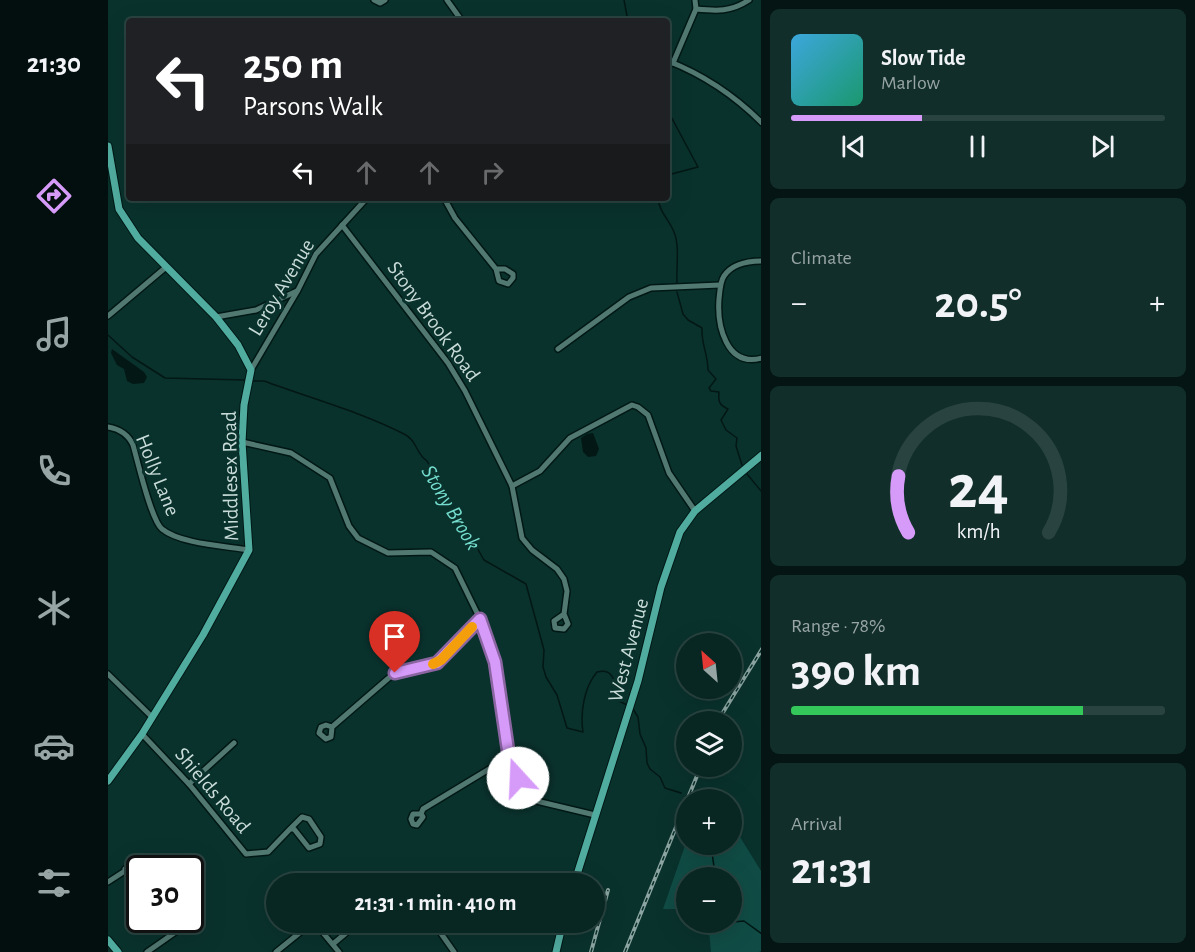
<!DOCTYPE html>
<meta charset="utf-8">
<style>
:root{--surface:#082622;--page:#112e2a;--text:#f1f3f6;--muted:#98a5a5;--line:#294340;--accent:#d69bf9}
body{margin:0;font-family:"Alegreya Sans",sans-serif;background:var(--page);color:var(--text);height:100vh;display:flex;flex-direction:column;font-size:22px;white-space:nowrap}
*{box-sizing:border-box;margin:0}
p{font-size:20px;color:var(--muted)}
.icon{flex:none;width:33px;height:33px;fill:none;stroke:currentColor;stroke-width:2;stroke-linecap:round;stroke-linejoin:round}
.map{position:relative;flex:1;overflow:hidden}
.side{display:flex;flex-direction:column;gap:9px;padding:9px;background:#041513;width:434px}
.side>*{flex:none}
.hud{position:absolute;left:18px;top:18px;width:544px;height:183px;border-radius:6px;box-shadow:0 6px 24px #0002,0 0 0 2px var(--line);background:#202124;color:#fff;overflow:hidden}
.needle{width:39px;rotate:333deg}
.tools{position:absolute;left:568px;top:633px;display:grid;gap:12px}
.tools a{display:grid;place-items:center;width:66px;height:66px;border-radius:50%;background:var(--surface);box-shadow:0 6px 24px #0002,0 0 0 2px var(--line);font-size:30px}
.speed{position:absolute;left:18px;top:855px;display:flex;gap:12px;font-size:30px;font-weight:700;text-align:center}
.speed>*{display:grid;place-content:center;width:78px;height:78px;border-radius:50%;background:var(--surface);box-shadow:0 6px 24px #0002,0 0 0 2px var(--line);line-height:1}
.speed .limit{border:3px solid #111;border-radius:9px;background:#fff;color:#111}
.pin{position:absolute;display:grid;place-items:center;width:51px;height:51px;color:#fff;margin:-62px -26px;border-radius:50% 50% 50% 0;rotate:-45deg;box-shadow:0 0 6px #0007}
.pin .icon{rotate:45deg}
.me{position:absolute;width:66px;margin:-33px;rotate:340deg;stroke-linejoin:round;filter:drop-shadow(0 0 4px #0008)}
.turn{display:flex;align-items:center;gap:21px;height:126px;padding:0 18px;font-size:27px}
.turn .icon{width:78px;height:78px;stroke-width:2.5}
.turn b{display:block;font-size:42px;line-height:51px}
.lanes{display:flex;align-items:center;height:57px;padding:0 18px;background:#0003;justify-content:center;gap:30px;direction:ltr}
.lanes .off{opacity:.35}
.big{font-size:45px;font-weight:700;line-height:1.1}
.side .widget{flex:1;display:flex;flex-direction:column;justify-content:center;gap:9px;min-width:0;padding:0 21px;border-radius:9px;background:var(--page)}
.side .dial{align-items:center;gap:0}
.dial svg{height:156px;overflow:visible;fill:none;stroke:var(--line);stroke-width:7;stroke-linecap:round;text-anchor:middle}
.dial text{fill:var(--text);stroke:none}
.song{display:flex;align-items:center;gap:18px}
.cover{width:72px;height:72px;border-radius:9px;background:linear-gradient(135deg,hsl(200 70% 55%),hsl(160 70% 35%))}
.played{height:6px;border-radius:3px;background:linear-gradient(90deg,var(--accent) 35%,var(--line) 35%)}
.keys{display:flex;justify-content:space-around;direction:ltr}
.heat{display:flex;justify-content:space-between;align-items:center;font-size:33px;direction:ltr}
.charge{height:9px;border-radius:4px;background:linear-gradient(90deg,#34c759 78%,var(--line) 0)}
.trip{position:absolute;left:158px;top:873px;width:339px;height:60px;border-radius:30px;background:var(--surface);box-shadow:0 6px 24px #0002,0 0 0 2px var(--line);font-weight:700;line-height:60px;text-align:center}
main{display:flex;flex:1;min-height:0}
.menu{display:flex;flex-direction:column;width:108px;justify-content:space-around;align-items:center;background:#030f0e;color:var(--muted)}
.menu .icon{width:42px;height:42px}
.menu .on{color:var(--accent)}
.menu b{font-size:27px;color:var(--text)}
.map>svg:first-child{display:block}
.green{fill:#104c45}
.water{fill:#031715}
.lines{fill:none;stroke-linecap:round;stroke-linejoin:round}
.stream{stroke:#031715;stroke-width:1.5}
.minor-casing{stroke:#001815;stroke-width:8}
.major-casing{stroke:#001815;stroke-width:9}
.minor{stroke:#527872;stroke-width:5}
.major{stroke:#51aca0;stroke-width:7}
.rail-casing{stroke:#8ca5a2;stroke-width:4}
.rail{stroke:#0a322d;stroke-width:1.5;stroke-dasharray:4.5;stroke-linecap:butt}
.route-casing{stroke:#8b65a2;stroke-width:15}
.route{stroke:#d69bf9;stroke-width:10}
.slow{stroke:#f59e0b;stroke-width:10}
.labels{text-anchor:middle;stroke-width:6;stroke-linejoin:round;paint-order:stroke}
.street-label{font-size:21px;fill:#c8dbd8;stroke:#0a322d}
.water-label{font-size:22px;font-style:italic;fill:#74ddce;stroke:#0a322d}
</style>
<main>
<nav class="menu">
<b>21:30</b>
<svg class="icon on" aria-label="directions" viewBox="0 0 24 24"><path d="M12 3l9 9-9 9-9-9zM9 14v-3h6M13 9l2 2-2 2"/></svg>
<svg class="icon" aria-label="music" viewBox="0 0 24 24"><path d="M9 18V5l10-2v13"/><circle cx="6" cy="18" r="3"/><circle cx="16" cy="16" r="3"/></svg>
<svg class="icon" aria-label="phone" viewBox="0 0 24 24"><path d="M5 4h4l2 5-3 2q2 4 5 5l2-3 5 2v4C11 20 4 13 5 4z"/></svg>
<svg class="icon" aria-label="climate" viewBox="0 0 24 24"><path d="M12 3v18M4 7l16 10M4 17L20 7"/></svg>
<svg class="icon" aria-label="car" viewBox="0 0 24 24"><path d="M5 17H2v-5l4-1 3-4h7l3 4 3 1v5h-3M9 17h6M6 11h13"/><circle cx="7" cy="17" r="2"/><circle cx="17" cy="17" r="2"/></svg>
<svg class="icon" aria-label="filters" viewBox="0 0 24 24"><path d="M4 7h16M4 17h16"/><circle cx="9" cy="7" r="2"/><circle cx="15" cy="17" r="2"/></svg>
</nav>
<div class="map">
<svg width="654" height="952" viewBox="0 0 654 952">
<rect width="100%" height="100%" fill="#0a322d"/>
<!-- green -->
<path class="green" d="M624,824L653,871L654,950L651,952H603L601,930L595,923L624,922V878H579V909H555L579,840V844H624Z"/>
<!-- water -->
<g class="water">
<path d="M4,349L36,372L39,377L36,383L25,384L19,381L16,369L9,365L3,353Z"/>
<path d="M485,433L491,449L488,456L480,457L475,452L473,438L479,434Z"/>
</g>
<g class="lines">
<!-- stream -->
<g class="stream">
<path d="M516,0L520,21"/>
<path d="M560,111L590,167L560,175"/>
<path d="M550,198C551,212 561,219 566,232C572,246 568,268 569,284"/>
<path d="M569,292L575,314L580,320L594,328C593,344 600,354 600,370L608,379L601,388L603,391L611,392C610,401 611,405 620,409L613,420L618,430L629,438L628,446L634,465"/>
<path d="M0,335L24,357L57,378L137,380"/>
<path d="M145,381H156C202,398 253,412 296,434C309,440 308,454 319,461L376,560L418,584L436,650L435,667L438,677L449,695L459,728L475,732C472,713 476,687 489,672C509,667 506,687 509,700L519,705"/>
<path d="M639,474L654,492"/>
<path d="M525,709L530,717L532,734L538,748L539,763L542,769L552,777L557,788L573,793"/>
<path d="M584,798L587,800"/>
<path d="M605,844C602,856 608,865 606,878"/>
<path d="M624,922L636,921L654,934"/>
</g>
<defs>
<g id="minor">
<path d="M266,0L272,3L277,0"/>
<path d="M339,0L354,21"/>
<path d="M588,9C609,11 623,12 641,0"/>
<path d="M560,61C596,75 626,95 654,123"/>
<path d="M565,63L588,9L587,0"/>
<path d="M336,198L347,218L388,269L391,281L400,284L405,278V274L397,269H388"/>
<path d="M234,225L340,363L357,391L404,486L414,538L424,550L449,569L456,579L459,591L456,614L460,624L456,629L447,628L446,621L456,614"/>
<path d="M654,261C640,261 624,264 616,276C612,282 612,291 611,299C609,325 618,368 654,358"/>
<path d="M0,316L57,268"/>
<path d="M108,317L148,310L189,291"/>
<path d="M450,349L521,297L543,288L612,285"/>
<path d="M143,370L190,290L208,254L259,198"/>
<path d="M0,427C12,429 20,434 25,445C30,462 43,520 54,529C72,544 118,546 141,550"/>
<path d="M134,442L183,453L222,478L241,526L250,538L280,553L323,552L347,568L372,619L387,662L401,757L420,799L487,815"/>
<path d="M404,486L432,471L462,438L524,405L530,407L540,415L561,473L587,511"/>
<path d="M0,674L44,717"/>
<path d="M224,727L218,725L213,727L211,733L218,739L223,737L224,727L283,676L333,660L372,619"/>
<path d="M34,734L81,784L138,854L160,852L182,829H186L201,848L212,844L213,837L201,819L194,817L182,829"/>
<path d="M81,784L126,743"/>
<path d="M313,814H305L303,819L305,824L309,825L315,817L313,814L315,809L401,757"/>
<path d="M0,882L23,867V864L17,869"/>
<path d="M206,922L231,952"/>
<path d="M325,922L346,952"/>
<path d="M225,944L251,922"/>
<path d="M39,952L79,924"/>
<path d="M168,952L205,922"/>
</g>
<g id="major">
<path d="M0,146L11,209L30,238L108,317L130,345L143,370L136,405L134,442L141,550L95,635L34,734L0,781"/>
<path d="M466,884L530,681L553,587L572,532L587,511L654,455"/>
<path d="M0,940L10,952"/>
<path d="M448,952L455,922"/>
</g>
</defs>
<!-- minor casing -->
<use href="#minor" class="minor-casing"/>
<!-- major casing -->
<use href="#major" class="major-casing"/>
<!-- minor -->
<use href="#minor" class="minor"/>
<!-- major -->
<use href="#major" class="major"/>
<defs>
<g id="rail">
<path d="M609,722L654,649"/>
<path d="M483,952L500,890"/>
<path d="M517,952L593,766"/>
</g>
</defs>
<!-- rail casing -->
<use href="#rail" class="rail-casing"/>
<!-- rail -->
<use href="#rail" class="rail"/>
</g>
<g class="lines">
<defs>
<path id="route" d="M287,673L329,663L372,619L387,662L401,757L410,778"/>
</defs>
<!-- route casing -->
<use href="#route" class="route-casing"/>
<!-- route -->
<use href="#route" class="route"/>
<!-- slow -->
<path class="slow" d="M325,664L333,660L364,627"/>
</g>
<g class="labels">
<!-- street labels -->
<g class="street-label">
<text transform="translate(173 287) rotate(-59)" y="7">Leroy Avenue</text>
<text transform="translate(326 321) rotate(54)" y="7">Stony Brook Road</text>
<text transform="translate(50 475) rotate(68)" y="7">Holly Lane</text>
<text transform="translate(122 476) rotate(-91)" y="7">Middlesex Road</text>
<text transform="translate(520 650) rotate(-75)" y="7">West Avenue</text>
<text transform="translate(105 790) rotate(50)" y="7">Shields Road</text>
</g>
<!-- water labels -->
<g class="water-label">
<text transform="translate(344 507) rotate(59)" y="8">Stony Brook</text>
</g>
</g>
</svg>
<div class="tools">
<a><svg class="needle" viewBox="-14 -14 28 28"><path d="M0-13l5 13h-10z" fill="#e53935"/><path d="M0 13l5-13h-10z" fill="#98a5a5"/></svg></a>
<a><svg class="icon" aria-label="layers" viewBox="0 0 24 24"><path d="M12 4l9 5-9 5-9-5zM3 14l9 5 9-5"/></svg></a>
<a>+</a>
<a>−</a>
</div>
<div class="speed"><div class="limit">30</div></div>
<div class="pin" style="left:287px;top:673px;background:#d93025"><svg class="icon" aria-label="arrive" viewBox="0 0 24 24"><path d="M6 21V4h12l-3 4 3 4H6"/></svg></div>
<svg class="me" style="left:410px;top:778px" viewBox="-20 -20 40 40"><circle r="19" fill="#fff"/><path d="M0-13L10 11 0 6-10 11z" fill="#d69bf9"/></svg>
<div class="trip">21:31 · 1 min · 410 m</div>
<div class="hud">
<div class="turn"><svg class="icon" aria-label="left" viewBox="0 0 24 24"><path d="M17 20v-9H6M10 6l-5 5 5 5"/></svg><div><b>250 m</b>Parsons Walk</div></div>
<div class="lanes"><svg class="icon" aria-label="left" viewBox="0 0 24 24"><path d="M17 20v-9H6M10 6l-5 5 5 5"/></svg><svg class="icon off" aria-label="ahead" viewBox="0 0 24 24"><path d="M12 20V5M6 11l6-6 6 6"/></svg><svg class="icon off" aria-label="ahead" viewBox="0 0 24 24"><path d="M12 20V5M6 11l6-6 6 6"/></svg><svg class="icon off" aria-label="right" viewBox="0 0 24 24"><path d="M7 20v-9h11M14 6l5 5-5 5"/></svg></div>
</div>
</div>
<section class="side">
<div class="widget">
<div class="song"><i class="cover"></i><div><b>Slow Tide</b><p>Marlow</p></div></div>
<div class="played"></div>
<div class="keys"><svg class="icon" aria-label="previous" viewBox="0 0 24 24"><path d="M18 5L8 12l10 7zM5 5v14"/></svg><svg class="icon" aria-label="pause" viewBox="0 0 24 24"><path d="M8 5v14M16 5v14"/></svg><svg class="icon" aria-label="next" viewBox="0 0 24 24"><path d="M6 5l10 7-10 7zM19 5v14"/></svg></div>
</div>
<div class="widget"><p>Climate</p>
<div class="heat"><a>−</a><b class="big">20.5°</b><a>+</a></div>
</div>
<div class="widget dial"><svg viewBox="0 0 100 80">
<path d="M14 69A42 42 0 1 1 86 69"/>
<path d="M14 69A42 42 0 0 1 9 40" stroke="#d69bf9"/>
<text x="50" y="56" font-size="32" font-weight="700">24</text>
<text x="50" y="72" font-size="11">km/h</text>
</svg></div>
<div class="widget"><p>Range · 78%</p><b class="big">390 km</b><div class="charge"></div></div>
<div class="widget"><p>Arrival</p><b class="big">21:31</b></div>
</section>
</main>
